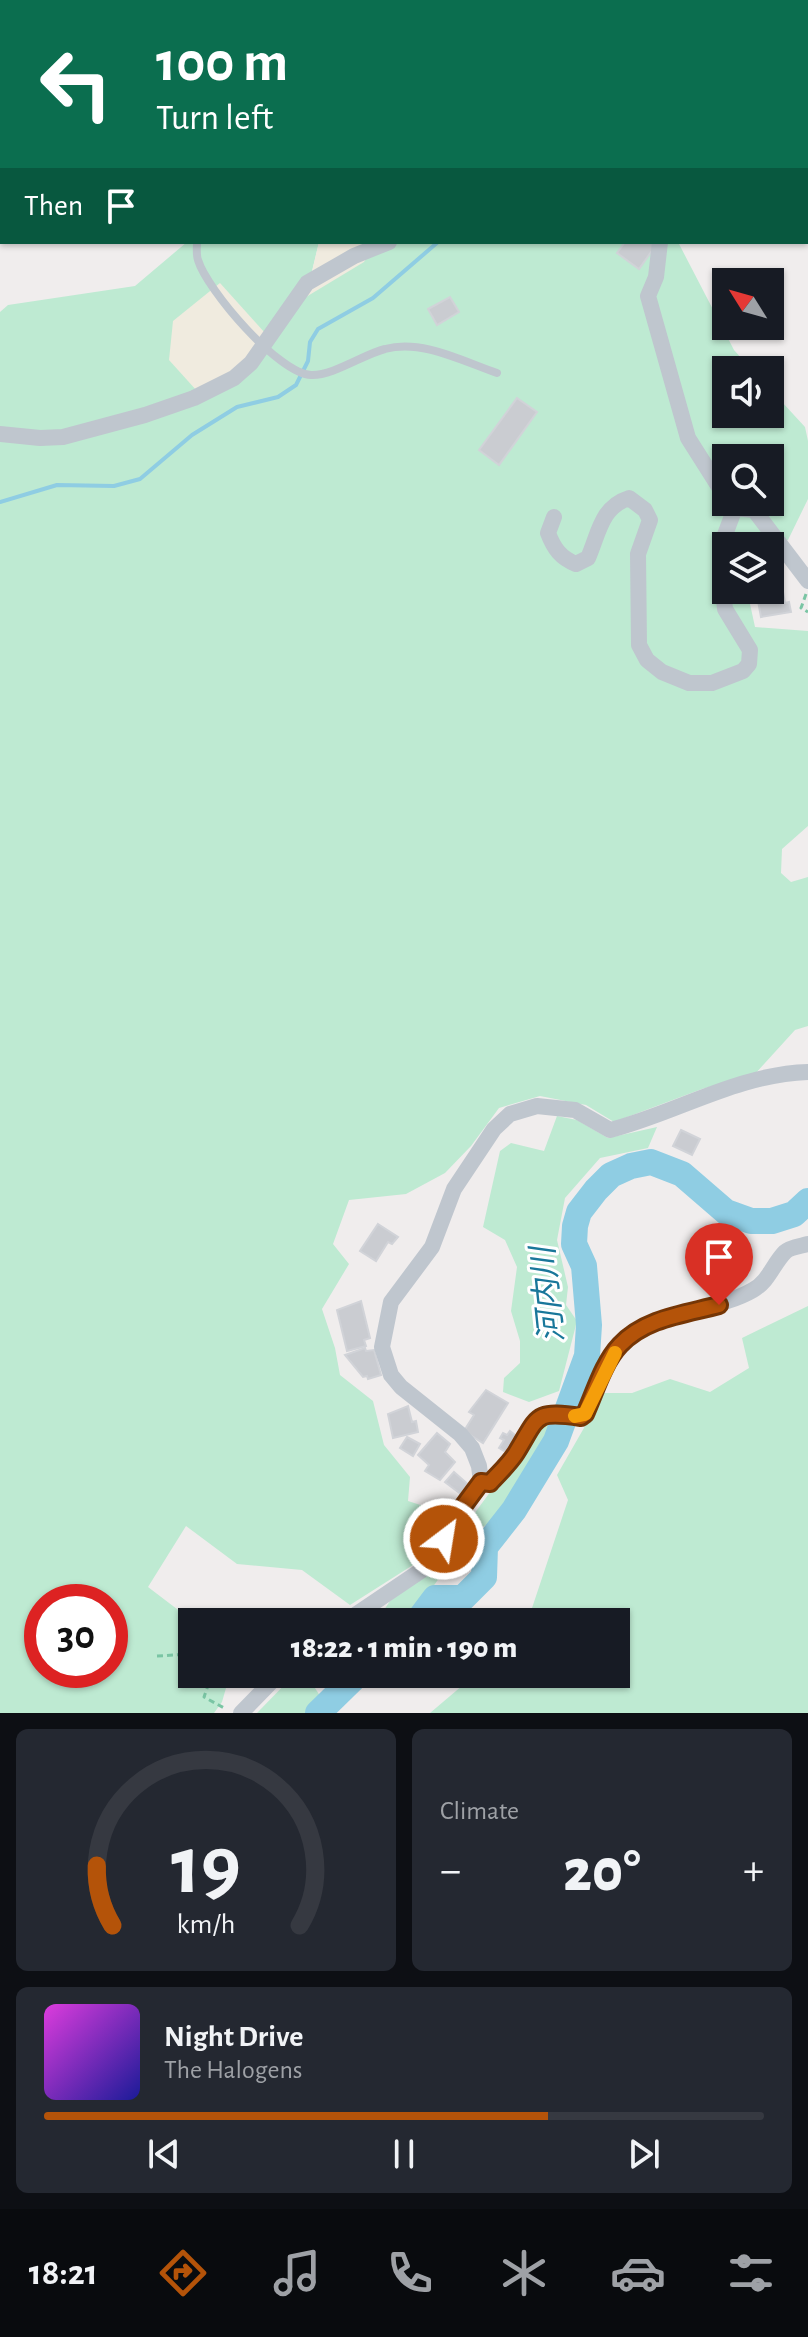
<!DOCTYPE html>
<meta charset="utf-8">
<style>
:root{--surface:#171b24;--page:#242831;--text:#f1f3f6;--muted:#9ea1a6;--line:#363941;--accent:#b45309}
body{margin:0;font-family:"Alegreya Sans","Noto Sans JP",sans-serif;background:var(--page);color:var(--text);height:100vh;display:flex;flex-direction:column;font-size:30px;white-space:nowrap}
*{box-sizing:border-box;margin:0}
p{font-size:26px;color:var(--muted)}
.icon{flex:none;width:44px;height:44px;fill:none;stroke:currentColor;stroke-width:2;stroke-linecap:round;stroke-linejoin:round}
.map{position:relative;height:1713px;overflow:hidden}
.details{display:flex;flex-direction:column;gap:16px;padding:16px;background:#0d0f14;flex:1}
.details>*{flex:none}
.guide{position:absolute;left:0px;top:0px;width:808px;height:244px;box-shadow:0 2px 6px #0004;background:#0b6e4f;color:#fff;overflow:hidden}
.needle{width:52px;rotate:307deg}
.buttons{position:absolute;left:712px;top:268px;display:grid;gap:16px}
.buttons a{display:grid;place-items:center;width:72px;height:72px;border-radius:0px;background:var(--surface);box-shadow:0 2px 6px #0004;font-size:40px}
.speed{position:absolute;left:24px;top:1584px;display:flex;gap:16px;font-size:40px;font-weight:700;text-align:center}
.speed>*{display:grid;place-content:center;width:104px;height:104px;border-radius:50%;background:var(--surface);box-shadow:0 2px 6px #0004;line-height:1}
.speed .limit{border:12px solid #d22;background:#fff;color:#111}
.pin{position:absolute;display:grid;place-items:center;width:68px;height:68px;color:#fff;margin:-82px -34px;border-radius:50% 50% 50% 0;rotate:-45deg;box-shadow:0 0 8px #0007}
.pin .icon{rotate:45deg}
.me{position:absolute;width:88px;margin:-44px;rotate:31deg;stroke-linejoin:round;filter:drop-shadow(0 0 6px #0008)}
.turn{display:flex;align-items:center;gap:28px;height:168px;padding:0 24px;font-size:36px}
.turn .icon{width:104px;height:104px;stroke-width:2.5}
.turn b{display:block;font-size:56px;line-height:68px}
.then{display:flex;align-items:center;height:76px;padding:0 24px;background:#0003;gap:16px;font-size:30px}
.big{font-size:60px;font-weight:800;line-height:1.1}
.details .widget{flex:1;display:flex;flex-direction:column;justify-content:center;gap:12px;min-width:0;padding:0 28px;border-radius:12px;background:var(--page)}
.details .dial{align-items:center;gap:0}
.dial svg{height:208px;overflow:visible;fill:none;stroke:var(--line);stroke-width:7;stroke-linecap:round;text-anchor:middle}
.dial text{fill:var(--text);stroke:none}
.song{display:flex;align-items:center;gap:24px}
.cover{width:96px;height:96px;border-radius:12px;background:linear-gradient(135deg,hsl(300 70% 55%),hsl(240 70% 35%))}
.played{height:8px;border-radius:4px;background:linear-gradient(90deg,var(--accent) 70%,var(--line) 70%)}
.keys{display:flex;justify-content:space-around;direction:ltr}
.heat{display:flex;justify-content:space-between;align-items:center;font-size:44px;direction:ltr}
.details .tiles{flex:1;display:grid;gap:16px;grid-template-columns:1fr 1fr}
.widget:last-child{grid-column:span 2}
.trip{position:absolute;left:178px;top:1608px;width:452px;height:80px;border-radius:0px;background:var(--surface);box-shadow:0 2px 6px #0004;font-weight:800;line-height:80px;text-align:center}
.menu{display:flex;height:128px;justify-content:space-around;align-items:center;background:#090b0e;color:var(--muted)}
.menu .icon{width:56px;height:56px}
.menu .on{color:var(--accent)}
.menu b{font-size:36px;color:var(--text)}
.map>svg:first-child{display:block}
.green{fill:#beead2;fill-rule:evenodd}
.sand{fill:#f0ebdf}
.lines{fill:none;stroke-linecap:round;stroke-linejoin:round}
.stream{stroke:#8fcde3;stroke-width:4}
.river{stroke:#8fcde3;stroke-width:26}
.building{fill:#caccd1;stroke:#d1d3d8;stroke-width:2}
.path{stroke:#7ac5a4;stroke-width:3;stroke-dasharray:6 4;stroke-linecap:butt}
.lane{stroke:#bfc6ce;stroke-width:8}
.street{stroke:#bfc6ce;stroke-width:16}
.secondary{stroke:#bfc7d2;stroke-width:22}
.route-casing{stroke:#753606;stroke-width:20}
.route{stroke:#b45309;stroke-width:14}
.slow{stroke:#f59e0b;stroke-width:14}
.labels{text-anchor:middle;stroke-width:6;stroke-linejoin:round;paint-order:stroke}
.water-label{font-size:32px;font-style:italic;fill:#19779a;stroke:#fff}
</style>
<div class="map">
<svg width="808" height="1713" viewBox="0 0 808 1713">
<rect width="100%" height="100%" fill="#f0eded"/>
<!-- green -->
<g class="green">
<path d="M0,0H606L607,2H2V18Z"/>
<path d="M187,242H319L306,296L377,242H678L734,350L752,370H726V414H770V389L805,427L808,441V499L788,540L770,550V546H726V590H747L755,627L808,631V826L782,849L781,873L791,882L808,877V1026L795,1030L755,1074L702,1089L614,1122L586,1105L540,1096L499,1108L471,1146L445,1173L406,1194L349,1200L333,1244L349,1264L322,1309L335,1348L340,1375L373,1401L384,1445L410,1477L408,1501L439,1511L424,1558L350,1605L302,1570L237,1564L186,1526L148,1587L194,1622L192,1674H230L222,1702L214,1713H0V312L8,305L135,286ZM726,458H770V502H726ZM42,1602H110V1670H42Z"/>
<path d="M557,1116L577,1120L608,1138L657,1127L648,1148L600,1158L565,1198L557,1240L568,1287L566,1305L577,1321L559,1391L529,1402L503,1392L504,1378L520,1363V1341L511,1311L517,1267L505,1240L483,1227L500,1151L511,1143L544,1151Z"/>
<path d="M808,1306V1713H430L476,1674H616V1622H524L530,1614L568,1500L557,1475L604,1393H632L670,1379L710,1392L749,1368L742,1338Z"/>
<path d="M550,1422L546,1447L501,1518L478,1529L464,1557L442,1574L408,1622H376L390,1601L435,1567L538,1427Z"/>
<path d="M295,1674H306L331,1713H257Z"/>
</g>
<!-- sand -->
<g class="sand">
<path d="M319,242H377L364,262L306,297Z"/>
<path d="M220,283L274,343L244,379L197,391L169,360L173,321Z"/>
</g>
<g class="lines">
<!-- stream -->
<path class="stream" d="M0,502L57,485L114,486L140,479L192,435L237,407L278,397L296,385L308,361L310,342L318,329L373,298L438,242"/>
<!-- river -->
<g class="river">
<path d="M580,0L582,2"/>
<path d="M806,178L808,177"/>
<path d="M417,1622L435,1598H463L484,1577L485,1547L514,1510L556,1441L587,1356L589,1325L584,1266L574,1244L575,1226L579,1212L596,1190L611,1175L631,1166L651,1162L682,1174L726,1212L751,1221H772L794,1214L808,1201"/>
<path d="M318,1713L358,1674"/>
</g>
</g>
<!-- building -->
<g class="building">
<path d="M625,242H651L656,245L639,269L617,253Z"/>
<path d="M450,297L459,312L437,325L428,309Z"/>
<path d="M517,398L537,412L499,465L479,450Z"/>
<path d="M781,581L785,603L789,602L791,612L761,617L756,590H770V583Z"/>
<path d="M681,1130L700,1139L692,1155L673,1146Z"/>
<path d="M378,1224L398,1237L392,1244L388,1242L376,1261L360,1251Z"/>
<path d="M361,1301L370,1338L364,1340L366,1346L347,1351L337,1310Z"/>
<path d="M365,1348L366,1351L374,1350L381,1375L368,1379L367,1376L363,1377L345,1355Z"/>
<path d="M486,1390L508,1403L483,1443L464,1431L474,1415L469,1412Z"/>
<path d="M408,1406L412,1422L416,1421L418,1432L393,1438L388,1414Z"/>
<path d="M510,1431L519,1438L509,1454L499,1448L504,1440L500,1438L503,1433L507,1435Z"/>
<path d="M437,1433L450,1444L445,1452L455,1462L440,1480L425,1471L429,1465L418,1455Z"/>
<path d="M407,1437L420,1444L413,1456L400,1448Z"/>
<path d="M454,1472L470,1486L462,1495L445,1482Z"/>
</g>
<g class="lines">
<!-- path -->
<g class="path">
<path d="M806,594L801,608L808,612"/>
<path d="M188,1613L206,1622"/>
<path d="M157,1656L192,1654"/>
<path d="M212,1674L204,1697L226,1709"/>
</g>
<!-- lane -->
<path class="lane" d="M197,242C197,247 196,255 198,260C207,290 279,374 311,375C333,376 364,354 385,349C422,339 462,361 497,373"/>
<!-- street -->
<g class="street">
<path d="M518,0L519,2"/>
<path d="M660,242L656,277L648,296L688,438L726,498"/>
<path d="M0,434L40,438L63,437L145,415L194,398L234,378L251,363L307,283L354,256L389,242"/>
<path d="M730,502L735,508L754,510L808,581"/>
<path d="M554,517L548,533C554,549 561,558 576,564L588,558C599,533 601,507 629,498L645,510L650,520L638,554L639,645L647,660L662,672L689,683H712L743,671L749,664L750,650L725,609L720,562L723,540L735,508"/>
<path d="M481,1482L490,1483C499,1473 509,1464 516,1453C539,1415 533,1410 581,1417L585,1414C595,1392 603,1366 619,1347C650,1308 712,1314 753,1290C769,1281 773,1264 785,1252C790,1247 801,1246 808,1244"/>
<path d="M345,1622L425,1568L453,1520L481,1482L479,1466L472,1448L460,1434L401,1387L391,1375L382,1347L391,1302L432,1247L454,1189L494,1129L510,1114L537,1106L575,1110L610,1130C676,1113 738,1074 808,1072"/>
<path d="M241,1713L279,1674"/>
</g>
<!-- secondary -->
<g class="secondary">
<path d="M656,0L658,2"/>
<path d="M806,45L808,46"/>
</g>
</g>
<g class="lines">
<defs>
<path id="route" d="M444,1539L453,1520L481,1482L490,1483C499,1473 509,1464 516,1453C539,1416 533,1410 581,1417L585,1414C595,1392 603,1363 620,1345C645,1318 685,1314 719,1305"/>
</defs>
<!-- route casing -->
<use href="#route" class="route-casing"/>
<!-- route -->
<use href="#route" class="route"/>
<!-- slow -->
<path class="slow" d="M575,1416L585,1414L615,1353"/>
</g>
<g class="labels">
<!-- water labels -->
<g class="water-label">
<text transform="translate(547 1295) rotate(-96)" y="11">河内川</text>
</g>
</g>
</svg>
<div class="buttons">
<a><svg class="needle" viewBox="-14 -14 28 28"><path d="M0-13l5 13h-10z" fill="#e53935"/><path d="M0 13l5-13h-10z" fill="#9ea1a6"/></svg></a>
<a><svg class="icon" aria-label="sound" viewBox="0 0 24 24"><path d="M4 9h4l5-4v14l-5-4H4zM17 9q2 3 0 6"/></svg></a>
<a><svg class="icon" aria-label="search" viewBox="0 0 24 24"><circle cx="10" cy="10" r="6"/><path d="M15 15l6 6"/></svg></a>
<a><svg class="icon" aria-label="layers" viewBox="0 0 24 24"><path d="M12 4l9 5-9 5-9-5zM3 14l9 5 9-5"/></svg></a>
</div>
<div class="speed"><div class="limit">30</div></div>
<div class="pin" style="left:719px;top:1305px;background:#d93025"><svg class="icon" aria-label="arrive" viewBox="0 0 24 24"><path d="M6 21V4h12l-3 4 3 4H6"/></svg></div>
<svg class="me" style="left:444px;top:1539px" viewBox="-20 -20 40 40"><circle r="17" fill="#b45309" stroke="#fff" stroke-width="3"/><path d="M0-11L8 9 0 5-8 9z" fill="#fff"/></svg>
<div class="trip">18:22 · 1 min · 190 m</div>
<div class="guide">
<div class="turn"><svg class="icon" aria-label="left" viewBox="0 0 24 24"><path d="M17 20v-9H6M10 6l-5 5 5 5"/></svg><div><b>100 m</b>Turn left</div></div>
<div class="then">Then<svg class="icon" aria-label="arrive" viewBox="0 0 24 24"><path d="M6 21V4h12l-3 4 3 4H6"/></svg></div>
</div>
</div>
<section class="details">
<div class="tiles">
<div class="widget dial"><svg viewBox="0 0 100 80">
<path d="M14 69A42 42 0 1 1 86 69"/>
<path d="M14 69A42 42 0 0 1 8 46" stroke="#b45309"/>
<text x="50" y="56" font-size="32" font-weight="700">19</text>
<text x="50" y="72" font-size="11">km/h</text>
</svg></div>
<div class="widget"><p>Climate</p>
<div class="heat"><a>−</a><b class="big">20°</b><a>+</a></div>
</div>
<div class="widget">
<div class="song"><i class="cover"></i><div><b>Night Drive</b><p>The Halogens</p></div></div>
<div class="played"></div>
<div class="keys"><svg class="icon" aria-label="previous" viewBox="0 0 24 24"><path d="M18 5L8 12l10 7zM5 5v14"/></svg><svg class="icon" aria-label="pause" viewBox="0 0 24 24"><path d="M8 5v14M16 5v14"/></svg><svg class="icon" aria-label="next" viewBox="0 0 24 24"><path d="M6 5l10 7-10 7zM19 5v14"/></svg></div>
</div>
</div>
</section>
<nav class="menu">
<b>18:21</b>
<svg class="icon on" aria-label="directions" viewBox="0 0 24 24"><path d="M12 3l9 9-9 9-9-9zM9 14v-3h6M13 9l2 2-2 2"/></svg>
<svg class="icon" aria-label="music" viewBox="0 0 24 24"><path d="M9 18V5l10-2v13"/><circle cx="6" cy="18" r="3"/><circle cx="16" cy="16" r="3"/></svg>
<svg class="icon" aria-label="phone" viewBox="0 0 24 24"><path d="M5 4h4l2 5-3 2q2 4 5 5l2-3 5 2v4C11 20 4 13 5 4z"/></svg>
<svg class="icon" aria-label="climate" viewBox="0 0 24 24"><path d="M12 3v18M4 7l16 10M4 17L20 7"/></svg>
<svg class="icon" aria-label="car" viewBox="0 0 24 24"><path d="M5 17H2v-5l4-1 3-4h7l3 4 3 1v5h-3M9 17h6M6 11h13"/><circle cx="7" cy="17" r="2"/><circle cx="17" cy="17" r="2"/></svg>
<svg class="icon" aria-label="filters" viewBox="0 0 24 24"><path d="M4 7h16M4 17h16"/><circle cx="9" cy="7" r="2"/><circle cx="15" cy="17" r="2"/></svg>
</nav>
